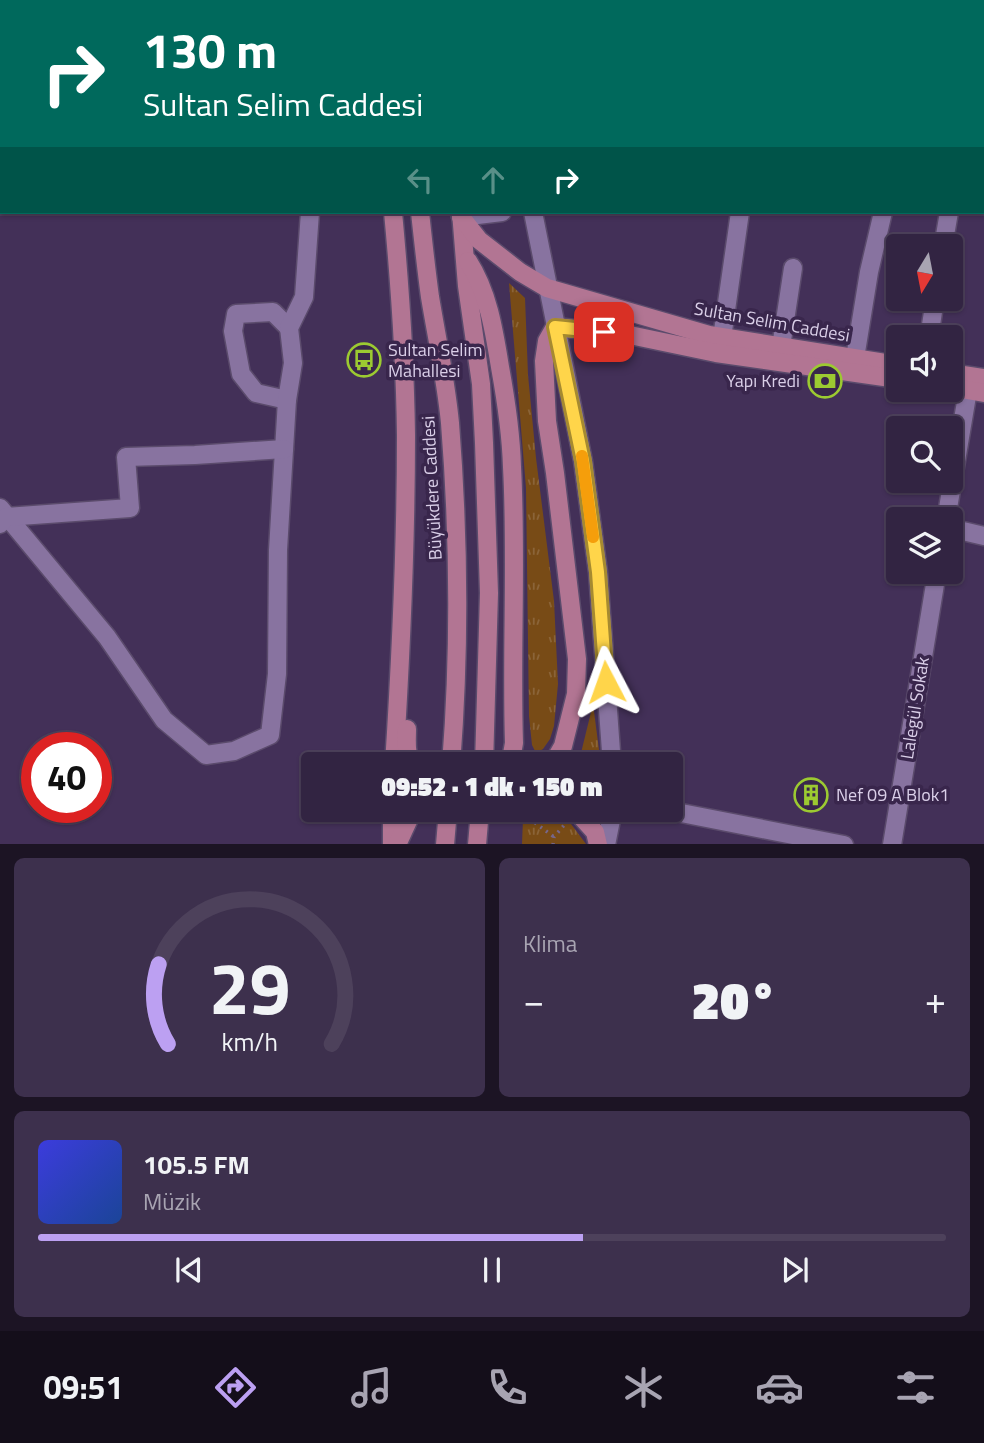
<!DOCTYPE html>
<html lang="tr">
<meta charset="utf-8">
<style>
:root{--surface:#322442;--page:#3d304d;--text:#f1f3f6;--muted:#a8a4b2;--line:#4d415b;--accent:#bca0f2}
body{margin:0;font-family:"Titillium Web",sans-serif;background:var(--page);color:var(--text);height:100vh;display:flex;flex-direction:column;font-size:26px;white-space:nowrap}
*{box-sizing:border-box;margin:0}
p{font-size:23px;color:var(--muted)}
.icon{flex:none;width:38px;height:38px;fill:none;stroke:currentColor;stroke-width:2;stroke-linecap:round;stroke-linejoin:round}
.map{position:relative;height:844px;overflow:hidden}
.drawer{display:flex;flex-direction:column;gap:14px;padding:14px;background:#1c1424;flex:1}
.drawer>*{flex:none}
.hud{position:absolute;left:0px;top:0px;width:985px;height:214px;box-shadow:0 2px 5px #0004,0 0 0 2px var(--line);background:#00695c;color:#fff;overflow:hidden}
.needle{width:46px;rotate:190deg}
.tools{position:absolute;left:886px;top:234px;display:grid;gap:14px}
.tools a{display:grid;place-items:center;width:77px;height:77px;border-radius:7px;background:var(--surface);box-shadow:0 2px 5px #0004,0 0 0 2px var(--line);font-size:35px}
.speed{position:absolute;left:21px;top:732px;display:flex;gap:14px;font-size:35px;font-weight:700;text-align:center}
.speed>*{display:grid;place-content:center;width:91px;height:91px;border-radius:50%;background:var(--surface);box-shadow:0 2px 5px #0004,0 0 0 2px var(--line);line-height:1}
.speed .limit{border:10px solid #d22;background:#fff;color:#111}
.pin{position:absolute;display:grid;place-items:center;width:60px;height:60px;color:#fff;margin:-30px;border-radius:14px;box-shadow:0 4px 10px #0006}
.me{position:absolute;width:77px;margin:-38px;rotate:356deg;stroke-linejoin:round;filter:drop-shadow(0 0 5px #0008)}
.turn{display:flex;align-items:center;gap:24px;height:147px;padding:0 28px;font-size:32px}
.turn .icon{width:91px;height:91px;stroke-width:2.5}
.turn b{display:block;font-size:49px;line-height:60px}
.lanes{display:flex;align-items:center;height:66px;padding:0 28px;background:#0003;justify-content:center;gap:35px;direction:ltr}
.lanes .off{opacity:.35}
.big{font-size:52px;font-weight:800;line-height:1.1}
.drawer .widget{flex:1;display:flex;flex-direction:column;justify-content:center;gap:10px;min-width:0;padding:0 24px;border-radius:10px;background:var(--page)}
.drawer .dial{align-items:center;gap:0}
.dial svg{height:182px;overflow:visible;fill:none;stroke:var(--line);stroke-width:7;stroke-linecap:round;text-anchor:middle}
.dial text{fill:var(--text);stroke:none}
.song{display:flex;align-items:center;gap:21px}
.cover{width:84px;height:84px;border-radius:10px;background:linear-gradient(135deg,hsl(240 70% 55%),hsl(220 70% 35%))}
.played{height:7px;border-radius:4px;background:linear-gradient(90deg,var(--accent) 60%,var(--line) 60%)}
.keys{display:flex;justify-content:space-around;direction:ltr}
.heat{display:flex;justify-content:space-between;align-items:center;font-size:38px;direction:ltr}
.drawer .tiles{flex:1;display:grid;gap:14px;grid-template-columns:1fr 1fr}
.widget:last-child{grid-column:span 2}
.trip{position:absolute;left:301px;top:752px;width:382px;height:70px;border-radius:7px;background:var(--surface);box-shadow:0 2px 5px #0004,0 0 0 2px var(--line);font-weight:800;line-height:70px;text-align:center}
.dock{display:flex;height:112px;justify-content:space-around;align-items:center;background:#140e1a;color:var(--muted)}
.dock .icon{width:49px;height:49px}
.dock .active{color:var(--accent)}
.dock b{font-size:32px;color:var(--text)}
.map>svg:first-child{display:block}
.grass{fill:url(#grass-tufts)}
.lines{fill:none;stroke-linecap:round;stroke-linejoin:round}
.minor-casing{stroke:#5b4b6c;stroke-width:21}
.major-casing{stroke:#5b4b6c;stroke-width:21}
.path{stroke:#77678a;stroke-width:3.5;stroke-dasharray:2 5;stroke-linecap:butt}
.minor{stroke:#8873a0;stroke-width:18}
.major{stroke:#b27593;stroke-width:18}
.route-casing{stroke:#a68a30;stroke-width:18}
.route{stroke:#ffd54a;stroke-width:12}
.slow{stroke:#f59e0b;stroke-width:12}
.labels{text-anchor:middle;stroke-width:7;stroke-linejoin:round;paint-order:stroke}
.street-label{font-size:18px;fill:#dacfe8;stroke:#39264c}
.poi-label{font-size:18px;fill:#dacfe8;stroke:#39264c;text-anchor:start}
</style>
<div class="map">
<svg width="984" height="845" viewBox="0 0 984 845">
<defs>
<pattern id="grass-tufts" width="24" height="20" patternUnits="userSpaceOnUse" patternTransform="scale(1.75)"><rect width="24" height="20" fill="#784b16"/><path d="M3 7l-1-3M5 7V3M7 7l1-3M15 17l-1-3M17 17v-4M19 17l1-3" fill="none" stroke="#8b6438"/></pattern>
</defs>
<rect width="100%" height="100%" fill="#433058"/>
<!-- grass -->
<g class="grass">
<path d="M509,283L525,298L528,375L536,458L554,601L558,684L554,726L550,739L543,749L536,753L532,745L529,716L526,488Z"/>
<path d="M593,704L601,765H596L581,753Z"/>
<path d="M541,813L558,815L571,824L586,844H522L523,819Z"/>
</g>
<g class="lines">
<defs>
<g id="minor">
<path d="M506,0V2"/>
<path d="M186,2L187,0"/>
<path d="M880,2L881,0"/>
<path d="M0,159H2"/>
<path d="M533,212L583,461L598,572L612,765"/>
<path d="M461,217L502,212"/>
<path d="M943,247L949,212"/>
<path d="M722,338L740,212"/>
<path d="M929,338L935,299"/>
<path d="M781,347L793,268"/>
<path d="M855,358L869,272L883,212"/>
<path d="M287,400L256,393L241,374L233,331L236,314L273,312L289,328"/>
<path d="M0,508L107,637L164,720L206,755L234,751L270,735L277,674L278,550L287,400L293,363L289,328L304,297L310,212"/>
<path d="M946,520L968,390"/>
<path d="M0,524L6,517L130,508L126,457L195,455L284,449"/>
<path d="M950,528L984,536"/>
<path d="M666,810L844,845"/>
<path d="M606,845L613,810"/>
<path d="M892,845L937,572"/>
</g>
<g id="major">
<path d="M402,0V2"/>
<path d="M448,0V2"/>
<path d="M393,212C400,286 405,361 406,435C406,545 401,655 394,765"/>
<path d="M420,212C423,240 426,268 430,297C437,339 446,381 450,423C459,537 460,651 451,765"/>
<path d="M461,212L467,286L481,384L484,443L489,593L484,765"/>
<path d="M461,217L479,240L520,272L547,288L709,335L898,365"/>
<path d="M468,261C488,292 494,330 500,367C506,400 511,433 512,467C517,559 511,651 514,743L510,765"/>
<path d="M950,373L984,378"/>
<path d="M950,387L984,393"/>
<path d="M407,729C407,741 405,755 413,765"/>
<path d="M552,765L563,746L576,694L577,659L555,473L547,421L544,361L547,341L555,327L625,334L716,353L898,379"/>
<path d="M575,810L595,832L598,845"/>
<path d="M392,845V810"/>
<path d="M397,845L413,810"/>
<path d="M445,845L448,810"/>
<path d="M477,845L480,810"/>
</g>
</defs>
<!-- minor casing -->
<use href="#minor" class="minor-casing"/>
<!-- major casing -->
<use href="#major" class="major-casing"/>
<!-- path -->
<g class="path">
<path d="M518,810L554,837"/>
<path d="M553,845L554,837L566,823"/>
</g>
<!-- minor -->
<use href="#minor" class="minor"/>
<!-- major -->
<use href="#major" class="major"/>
</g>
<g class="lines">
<defs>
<path id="route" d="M604,332L555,327L583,461L598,572L606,682"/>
</defs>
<!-- route casing -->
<use href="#route" class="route-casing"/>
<!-- route -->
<use href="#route" class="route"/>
<!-- slow -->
<path class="slow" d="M582,456L593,537"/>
</g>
<!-- icons -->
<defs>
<symbol id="bus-ring" viewBox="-11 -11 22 22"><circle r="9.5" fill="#39264c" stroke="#9cca31" stroke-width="1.5"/><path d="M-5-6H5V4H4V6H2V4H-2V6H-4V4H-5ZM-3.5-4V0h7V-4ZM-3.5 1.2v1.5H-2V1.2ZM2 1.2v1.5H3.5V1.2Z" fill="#9cca31"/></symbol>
<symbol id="bank-ring" viewBox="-11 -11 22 22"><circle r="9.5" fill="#39264c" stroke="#9cca31" stroke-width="1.5"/><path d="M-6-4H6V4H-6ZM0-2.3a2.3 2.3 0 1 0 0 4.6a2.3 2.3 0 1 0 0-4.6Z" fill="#9cca31"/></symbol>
<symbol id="building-ring" viewBox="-11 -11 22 22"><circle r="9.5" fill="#39264c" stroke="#9cca31" stroke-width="1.5"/><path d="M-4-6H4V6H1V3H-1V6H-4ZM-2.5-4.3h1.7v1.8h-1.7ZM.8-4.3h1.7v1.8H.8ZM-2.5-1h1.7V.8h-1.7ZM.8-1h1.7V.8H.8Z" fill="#9cca31"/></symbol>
</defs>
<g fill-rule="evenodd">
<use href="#bus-ring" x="345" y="341" width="38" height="38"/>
<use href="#bank-ring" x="806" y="362" width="38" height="38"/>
<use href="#building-ring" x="792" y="776" width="38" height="38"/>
</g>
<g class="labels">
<!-- street labels -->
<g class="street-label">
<text transform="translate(772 322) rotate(10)" y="6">Sultan Selim Caddesi</text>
<text transform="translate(432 488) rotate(-93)" y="6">Büyükdere Caddesi</text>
<text transform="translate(915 708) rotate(-81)" y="6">Lalegül Sokak</text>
</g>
<!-- poi labels -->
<g class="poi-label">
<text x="388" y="356">Sultan Selim<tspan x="388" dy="21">Mahallesi</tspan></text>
<text x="800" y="387" text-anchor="end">Yapı Kredi</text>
<text x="836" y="801">Nef 09 A Blok1</text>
</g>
</g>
</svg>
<div class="tools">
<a><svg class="needle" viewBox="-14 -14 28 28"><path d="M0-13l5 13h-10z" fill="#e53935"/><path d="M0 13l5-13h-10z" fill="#a8a4b2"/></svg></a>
<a><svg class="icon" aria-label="sound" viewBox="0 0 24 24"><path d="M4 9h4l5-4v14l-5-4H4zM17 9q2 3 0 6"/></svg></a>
<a><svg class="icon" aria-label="search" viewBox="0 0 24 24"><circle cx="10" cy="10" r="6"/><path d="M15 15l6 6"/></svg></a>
<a><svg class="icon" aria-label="layers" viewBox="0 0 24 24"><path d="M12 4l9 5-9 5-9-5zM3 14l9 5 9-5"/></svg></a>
</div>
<div class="speed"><div class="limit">40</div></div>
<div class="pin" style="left:604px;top:332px;background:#d93025"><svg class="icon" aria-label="arrive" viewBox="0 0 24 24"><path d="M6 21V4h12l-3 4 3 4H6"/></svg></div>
<svg class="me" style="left:606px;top:682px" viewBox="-20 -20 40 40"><path d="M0-17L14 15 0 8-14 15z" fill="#ffd54a" stroke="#fff" stroke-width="4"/></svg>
<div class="trip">09:52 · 1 dk · 150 m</div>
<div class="hud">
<div class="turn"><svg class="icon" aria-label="right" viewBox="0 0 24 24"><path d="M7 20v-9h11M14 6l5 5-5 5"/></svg><div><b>130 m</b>Sultan Selim Caddesi</div></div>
<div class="lanes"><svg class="icon off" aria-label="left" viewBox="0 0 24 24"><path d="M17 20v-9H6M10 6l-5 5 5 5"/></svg><svg class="icon off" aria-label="ahead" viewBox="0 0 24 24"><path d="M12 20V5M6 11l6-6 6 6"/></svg><svg class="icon" aria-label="right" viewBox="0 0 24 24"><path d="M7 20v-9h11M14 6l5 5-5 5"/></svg></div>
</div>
</div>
<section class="drawer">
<div class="tiles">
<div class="widget dial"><svg viewBox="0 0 100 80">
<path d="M14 69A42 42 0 1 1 86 69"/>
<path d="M14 69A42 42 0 0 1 10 34" stroke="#bca0f2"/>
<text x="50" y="56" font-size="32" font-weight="700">29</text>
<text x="50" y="72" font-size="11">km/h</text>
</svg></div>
<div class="widget"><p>Klima</p>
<div class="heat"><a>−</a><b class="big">20°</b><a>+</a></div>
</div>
<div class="widget">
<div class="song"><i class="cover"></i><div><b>105.5 FM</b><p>Müzik</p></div></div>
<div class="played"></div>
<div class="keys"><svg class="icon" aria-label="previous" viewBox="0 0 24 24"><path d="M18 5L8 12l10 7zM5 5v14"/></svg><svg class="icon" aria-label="pause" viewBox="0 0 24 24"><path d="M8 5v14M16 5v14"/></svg><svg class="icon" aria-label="next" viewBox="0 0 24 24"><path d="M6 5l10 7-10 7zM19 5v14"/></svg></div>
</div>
</div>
</section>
<nav class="dock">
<b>09:51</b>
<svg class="icon active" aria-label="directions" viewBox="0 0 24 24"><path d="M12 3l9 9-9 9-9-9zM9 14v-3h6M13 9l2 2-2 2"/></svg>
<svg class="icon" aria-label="music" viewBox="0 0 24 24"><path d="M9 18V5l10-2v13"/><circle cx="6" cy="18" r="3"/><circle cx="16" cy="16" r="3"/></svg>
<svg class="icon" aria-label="phone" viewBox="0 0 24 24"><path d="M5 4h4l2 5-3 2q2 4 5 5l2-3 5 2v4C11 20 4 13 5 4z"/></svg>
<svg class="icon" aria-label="climate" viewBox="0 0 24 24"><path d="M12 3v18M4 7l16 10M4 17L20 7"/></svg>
<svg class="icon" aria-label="car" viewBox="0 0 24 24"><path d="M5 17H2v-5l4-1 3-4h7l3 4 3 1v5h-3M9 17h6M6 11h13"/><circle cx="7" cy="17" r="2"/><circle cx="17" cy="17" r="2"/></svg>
<svg class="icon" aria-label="filters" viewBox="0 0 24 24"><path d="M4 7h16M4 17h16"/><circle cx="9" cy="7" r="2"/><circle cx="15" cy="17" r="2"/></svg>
</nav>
